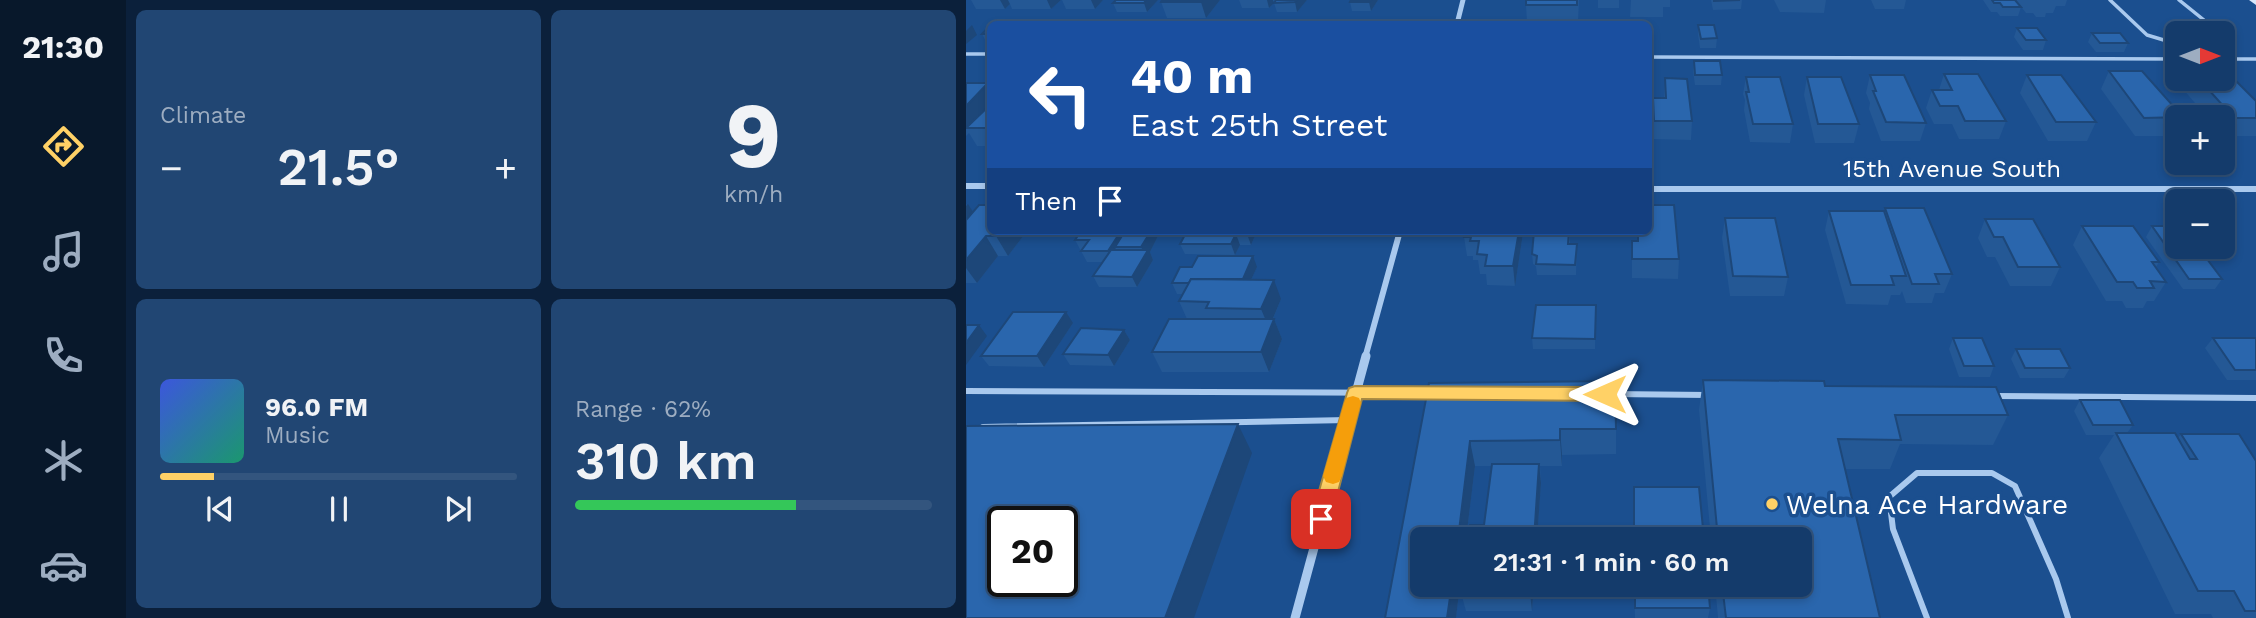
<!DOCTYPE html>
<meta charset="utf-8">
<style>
:root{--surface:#143b6b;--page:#214673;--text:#f1f3f6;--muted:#9dadc1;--line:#33557e;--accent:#ffd166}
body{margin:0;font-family:"Work Sans",sans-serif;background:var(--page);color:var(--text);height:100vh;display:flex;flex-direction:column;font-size:26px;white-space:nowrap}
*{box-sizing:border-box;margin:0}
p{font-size:23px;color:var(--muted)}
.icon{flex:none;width:38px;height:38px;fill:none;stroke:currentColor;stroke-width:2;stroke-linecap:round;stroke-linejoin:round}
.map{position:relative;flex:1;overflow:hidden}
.details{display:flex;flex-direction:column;gap:10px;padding:10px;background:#0b203b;width:840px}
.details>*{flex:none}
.guide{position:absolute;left:21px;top:21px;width:665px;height:214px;border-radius:10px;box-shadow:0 4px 10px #0003,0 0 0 2px var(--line);background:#1a4fa0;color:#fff;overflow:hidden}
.needle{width:46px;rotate:90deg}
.buttons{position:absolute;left:1199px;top:21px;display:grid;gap:14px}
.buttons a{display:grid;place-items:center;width:70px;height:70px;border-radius:10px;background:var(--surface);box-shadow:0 4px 10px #0003,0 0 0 2px var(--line);font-size:35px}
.speed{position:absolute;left:21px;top:506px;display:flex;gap:14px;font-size:35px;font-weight:700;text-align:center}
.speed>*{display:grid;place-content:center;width:91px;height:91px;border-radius:50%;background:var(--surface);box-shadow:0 4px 10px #0003,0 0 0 2px var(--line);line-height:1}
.speed .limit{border:4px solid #111;border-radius:10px;background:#fff;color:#111}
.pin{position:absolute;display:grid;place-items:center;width:60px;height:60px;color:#fff;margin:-30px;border-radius:14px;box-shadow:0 4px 10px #0006}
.me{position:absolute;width:77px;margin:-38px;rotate:270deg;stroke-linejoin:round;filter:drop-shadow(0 0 5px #0008)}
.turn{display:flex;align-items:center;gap:24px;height:147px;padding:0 28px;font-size:32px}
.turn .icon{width:91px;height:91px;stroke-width:2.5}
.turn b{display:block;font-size:49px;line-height:60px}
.then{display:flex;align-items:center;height:66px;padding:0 28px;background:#0003;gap:14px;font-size:26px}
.big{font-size:52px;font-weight:600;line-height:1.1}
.details .tile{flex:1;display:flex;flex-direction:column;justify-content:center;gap:10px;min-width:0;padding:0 24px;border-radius:10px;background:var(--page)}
.details .dial{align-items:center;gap:0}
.dial b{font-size:91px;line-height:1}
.song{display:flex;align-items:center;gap:21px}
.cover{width:84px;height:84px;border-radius:10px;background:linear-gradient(135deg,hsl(230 70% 55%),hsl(160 70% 35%))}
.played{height:7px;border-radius:4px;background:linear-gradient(90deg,var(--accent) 15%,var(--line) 15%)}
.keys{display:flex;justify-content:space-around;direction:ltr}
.heat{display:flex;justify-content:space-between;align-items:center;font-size:38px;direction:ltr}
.charge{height:10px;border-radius:5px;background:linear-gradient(90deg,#34c759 62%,var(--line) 0)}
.details .tiles{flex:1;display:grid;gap:10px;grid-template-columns:repeat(2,1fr)}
.trip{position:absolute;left:444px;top:527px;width:402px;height:70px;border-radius:10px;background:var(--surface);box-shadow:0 4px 10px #0003,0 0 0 2px var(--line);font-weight:600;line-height:70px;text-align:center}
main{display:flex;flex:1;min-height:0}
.tabs{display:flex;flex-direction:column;width:126px;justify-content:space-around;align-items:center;background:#08182b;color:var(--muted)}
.tabs .icon{width:49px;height:49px}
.tabs .on{color:var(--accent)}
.tabs b{font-size:32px;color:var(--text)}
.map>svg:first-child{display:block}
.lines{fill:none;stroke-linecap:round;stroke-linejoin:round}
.lane-far1{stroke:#a9c9ee;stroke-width:3.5}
.lane{stroke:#a9c9ee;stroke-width:6}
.street-far2{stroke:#a9c9ee;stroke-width:5}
.street-far1{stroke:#a9c9ee;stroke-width:6}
.street{stroke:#a9c9ee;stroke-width:9}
.secondary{fill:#d6e6fa;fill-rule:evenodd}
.wall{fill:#245895}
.shaded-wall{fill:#1d4779}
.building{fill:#2a66ad;stroke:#1d4779;stroke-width:2;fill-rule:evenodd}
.route{fill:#ffd166;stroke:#a68842;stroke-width:2}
.slow{fill:#f59e0b}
.poi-dot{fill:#ffd166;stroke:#1b4f8f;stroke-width:2.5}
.labels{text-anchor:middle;stroke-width:7;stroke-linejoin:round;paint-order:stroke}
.street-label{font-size:24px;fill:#fff;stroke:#1b4f8f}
.near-poi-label{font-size:28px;fill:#fff;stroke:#1b4f8f;text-anchor:start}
</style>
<main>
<nav class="tabs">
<b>21:30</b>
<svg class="icon on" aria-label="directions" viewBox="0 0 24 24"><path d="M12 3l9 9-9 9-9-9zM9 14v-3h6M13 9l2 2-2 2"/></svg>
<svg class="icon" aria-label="music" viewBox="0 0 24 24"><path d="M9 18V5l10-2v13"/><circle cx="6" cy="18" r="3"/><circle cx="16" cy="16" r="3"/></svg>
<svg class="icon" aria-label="phone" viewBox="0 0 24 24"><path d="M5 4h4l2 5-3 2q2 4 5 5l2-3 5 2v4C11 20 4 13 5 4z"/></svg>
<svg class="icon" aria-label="climate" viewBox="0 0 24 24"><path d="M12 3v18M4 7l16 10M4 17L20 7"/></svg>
<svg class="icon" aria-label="car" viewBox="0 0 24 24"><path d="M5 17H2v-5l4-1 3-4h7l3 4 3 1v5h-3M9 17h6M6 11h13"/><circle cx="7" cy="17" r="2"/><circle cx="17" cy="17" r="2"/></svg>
</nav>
<section class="details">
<div class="tiles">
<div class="tile"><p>Climate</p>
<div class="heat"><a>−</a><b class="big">21.5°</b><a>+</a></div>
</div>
<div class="tile dial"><b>9</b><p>km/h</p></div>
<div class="tile">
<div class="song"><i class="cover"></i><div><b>96.0 FM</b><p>Music</p></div></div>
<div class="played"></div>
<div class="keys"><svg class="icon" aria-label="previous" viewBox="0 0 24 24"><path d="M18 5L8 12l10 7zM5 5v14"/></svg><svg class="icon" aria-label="pause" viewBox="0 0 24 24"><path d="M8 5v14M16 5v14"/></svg><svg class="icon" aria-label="next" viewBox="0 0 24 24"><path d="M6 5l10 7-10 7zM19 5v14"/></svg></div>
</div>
<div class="tile"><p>Range · 62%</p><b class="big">310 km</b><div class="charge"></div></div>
</div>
</section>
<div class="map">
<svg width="1290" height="618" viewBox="0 0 1290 618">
<rect width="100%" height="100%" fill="#1b4f8f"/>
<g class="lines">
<!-- lane-far1 -->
<g class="lane-far1">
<path d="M1144,0L1181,35L1211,44"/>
<path d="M1213,0L1254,33"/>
<path d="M0,54H24"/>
<path d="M682,57L1211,59"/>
<path d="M1256,59H1290"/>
</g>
<!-- lane -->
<g class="lane">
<path d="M0,391L466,393"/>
<path d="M644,394L742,395"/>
<path d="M1029,396L1290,398"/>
<path d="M17,427L382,420"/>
<path d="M961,618L927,529L923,497L951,473H1026L1049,486L1090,579L1102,618"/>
</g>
<!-- street-far2 -->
<path class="street-far2" d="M491,24L497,0"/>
<!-- street-far1 -->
<g class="street-far1">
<path d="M0,186H24"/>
<path d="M682,189H1290"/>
<path d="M399,358L434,231"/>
</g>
<!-- street -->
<path class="street" d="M329,618L400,356"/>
<!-- secondary -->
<path class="secondary" d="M1283,0H1290V5Z"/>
</g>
<!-- wall -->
<g class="wall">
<path d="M5,0H95L85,9H46L44,4L39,9H10Z"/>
<path d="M96,0H137L129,9H100Z"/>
<path d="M150,0H192L181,12H151L147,3Z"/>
<path d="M254,0L240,18H201L195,2Z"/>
<path d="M273,0H341L331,12H311L308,3L303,8H276Z"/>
<path d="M412,0L405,11H386L384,2Z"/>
<path d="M613,0L612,22H561L560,5Z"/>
<rect x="632" y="0" width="21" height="8"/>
<path d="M665,0H704V7H697V17H664Z"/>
<path d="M745,0H776L775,9L747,10Z"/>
<path d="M808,0H860L858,13L814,12Z"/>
<path d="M905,0H940L938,9H909Z"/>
<path d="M1017,0H1049L1055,7L1052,16H1034L1031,12H1025Z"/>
<path d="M1050,0H1101L1099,6H1090L1087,13H1080L1079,17H1070L1067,13H1060Z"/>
<path d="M732,25L751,38L750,48H734L732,34Z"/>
<path d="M24,26V43H21L16,34Z"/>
<path d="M1051,28L1080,40L1077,50H1057L1048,37Z"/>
<path d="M1126,33L1162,43L1158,52H1130L1122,42Z"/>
<path d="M728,61L756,75L755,85H729L727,71Z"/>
<path d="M1143,71L1211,117V130L1208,136H1169L1135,89Z"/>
<path d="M978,74L1040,121L1033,139H993L986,124H968L960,108L966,90H973Z"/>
<path d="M904,75L960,123L954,141H915L903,109L904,103L900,93Z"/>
<path d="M1061,75L1130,122L1121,141H1082L1054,93Z"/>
<path d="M780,77L827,124L824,143L784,142L778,110L779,100L777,94Z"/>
<path d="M841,77L893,124L888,143H849L838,95Z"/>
<path d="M699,78L726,121L725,140L687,139V98H698Z"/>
<path d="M1222,79H1256L1290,101V136H1258L1256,135V117H1241L1217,89Z"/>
<path d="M0,83H22L24,87V146H11L3,133L0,136Z"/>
<path d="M0,204L7,212L61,231L42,256H32L11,283H0Z"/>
<path d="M919,208L986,274L978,293H969L966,303H940L936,291L934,295H925L922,305L880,304L859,230L863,211L918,212Z"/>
<path d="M759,218L822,277L818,296H764L756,238Z"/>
<path d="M1019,219L1094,267L1085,286H1044L1029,257H1021L1012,238Z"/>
<path d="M1116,226L1193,262L1190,267L1200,282L1188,301H1181L1177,308H1160L1156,301H1140L1107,245Z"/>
<path d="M1186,226L1256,279L1249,289H1217L1180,237Z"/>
<path d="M115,231H190L192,236L184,252L187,260L171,287H133L127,276L136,262H121L109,240Z"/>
<path d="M216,231H291L285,245H274L269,255L219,254L214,244L218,236Z"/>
<path d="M568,231H604V244H611L610,275H571L570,266L567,264L566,254Z"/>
<path d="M557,233L549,286L521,285L520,274H514L512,260H507V256H501L498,237Z"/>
<path d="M666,241L713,259L712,279L666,278Z"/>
<path d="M291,267L285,280L315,299L307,319H308L316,339L303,372H196L186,352L221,319L213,301L217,294H211L206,283Z"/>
<path d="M630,305L629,349H567L566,338Z"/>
<path d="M107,323L78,367L23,366L15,356Z"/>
<path d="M158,330L164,340L148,366L104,365L97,354Z"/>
<path d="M987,338L1028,366L1024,377H993L983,349Z"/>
<path d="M1247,338H1290V380H1261L1239,348Z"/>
<path d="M1050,349L1104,368L1098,378H1054L1045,359Z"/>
<path d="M737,380L1042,415L1027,445L934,444L924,469H879L914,618H752L749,584H835V539H745L733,410Z"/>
<path d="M463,383L650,429V454L596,455V466H574L575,483L571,539H503L518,525L525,466H509L500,539H457V584H494L490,618H419Z"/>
<path d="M1114,400L1167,425L1161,433L1212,438L1215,434L1290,461V618H1247L1245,614H1209L1133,458L1148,435H1120L1108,411Z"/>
<path d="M568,584L566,611H500L495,593Z"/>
<path d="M668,584H742L744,608L742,618H669Z"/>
</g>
<!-- shaded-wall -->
<g class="shaded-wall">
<path d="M34,0H42L44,4L39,9Z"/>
<path d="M81,0H95L85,9Z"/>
<path d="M125,0H137L129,9Z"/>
<path d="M180,0H192L181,12L178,3Z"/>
<path d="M236,0H254L240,18L235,2Z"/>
<path d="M301,0H307L308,3L303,8Z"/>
<path d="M331,0H341L331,12L329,2Z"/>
<path d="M405,0H412L405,11L403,2Z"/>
<path d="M6,25L11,35L0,44V31Z"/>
<path d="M22,83L24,87V110L0,128V106Z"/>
<path d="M2,204L14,223L0,246V206Z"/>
<path d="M34,231H61L42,256L30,236Z"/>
<path d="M155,231H167L149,247L152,255L148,262L142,251Z"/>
<path d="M185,231H190L192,236L184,252L187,260L171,287L166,277L179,255L175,247Z"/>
<path d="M282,231H291L285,245L281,234Z"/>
<path d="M553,231H557V233L549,286L547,266Z"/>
<path d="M270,234L274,245L269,255L265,244Z"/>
<path d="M20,236L32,256L11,283L0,268V260Z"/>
<path d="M287,256L291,267L279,293L275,282Z"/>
<path d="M308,280L315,299L303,328L295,309Z"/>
<path d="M100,312L107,323L78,367L71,356Z"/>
<path d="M308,319L316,339L303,372L295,352Z"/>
<path d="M13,325L21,336L0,365V343Z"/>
<path d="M158,330L164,340L148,366L142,355Z"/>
<path d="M272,424L286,453L228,618H199Z"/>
<path d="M594,429L596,455V466L594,440Z"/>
<path d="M504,441L509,466L500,539H492Z"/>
<path d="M573,464L575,483L571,539H568Z"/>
<path d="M486,584H494L490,618H481Z"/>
<path d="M565,584H568L566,611L564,593Z"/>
</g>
<!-- building -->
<g class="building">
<path d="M150,0H180L178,3H147Z"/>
<path d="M196,0H236L235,2H195Z"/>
<path d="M310,0H331L329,2L308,3Z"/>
<path d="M385,0H405L403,2H384Z"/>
<rect x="560" y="0" width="51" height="5"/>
<path d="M748,0H774L748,1Z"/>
<path d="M1026,0H1049L1055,7H1037L1034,3H1028Z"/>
<path d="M31,20H62L57,24H26Z"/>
<path d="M202,20H228L225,24H199Z"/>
<path d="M298,20H328L325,24H295Z"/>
<path d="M66,21H98L95,24H63Z"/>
<path d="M732,25H748L751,38L735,39Z"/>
<path d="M24,26V34H16Z"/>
<path d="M1051,28H1071L1080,40H1060Z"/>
<path d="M1126,33H1154L1162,43H1134Z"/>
<path d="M728,61H754L756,75H729Z"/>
<path d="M1143,71H1176L1217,117L1178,118Z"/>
<path d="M1256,71H1260L1290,101V118H1268L1233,79H1256Z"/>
<path d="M978,74H1012L1040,121H999L992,106H974L966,90H986Z"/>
<path d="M904,75H938L960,123L920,122L907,91H910Z"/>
<path d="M1061,75H1095L1130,122H1090Z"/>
<path d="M780,77H814L827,124H787L780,92H783Z"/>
<path d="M841,77H875L893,124H852Z"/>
<path d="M699,78L721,79L726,121H688L687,98H700Z"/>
<path d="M0,83H22L0,106Z"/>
<path d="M24,105V128H0Z"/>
<path d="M13,205H24V231H34L30,236H20L0,260V220Z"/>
<path d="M682,205H708L713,259H666V241H672V231H682Z"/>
<path d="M919,208H958L986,274H969L973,284H946Z"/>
<path d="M863,211H918L940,276H925L928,285H885Z"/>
<path d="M759,218H809L822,277L767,276Z"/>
<path d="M1019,219H1067L1094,267H1052L1037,237H1028Z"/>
<path d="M1116,226H1167L1193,262H1186L1200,282L1184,281L1188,288H1171L1167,282H1151Z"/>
<path d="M1186,226H1211V247H1232L1256,279H1223Z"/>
<path d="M115,231H155L142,251H115L123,240H109Z"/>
<path d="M159,231H185L175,247H149Z"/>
<path d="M216,231H282L281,234H270L265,244H214L221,231Z"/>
<path d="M499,231H553L547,266H519L521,255L511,254L513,241H504L505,237H498Z"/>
<path d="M568,231H603L602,244H611L609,265L570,264L571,256L566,254Z"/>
<path d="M145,250H182L166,277L127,276Z"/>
<path d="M232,256H287L277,279H225L223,283H206L214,267H226Z"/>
<path d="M225,279L308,280L295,309L240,308L243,302L213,301Z"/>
<path d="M570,305H630L629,339L566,338Z"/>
<path d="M47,312H100L71,356H15Z"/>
<path d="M203,319H308L295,352H186Z"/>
<path d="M0,325H13L0,343Z"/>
<path d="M115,328L158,330L142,355L97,354Z"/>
<path d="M987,338H1016L1028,366H998Z"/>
<path d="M1247,338H1290V370H1269Z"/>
<path d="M1050,349H1094L1104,368H1059Z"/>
<path d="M737,380L858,381L859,386L1030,387L1042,415H929L935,440L872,439L914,618H760L756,584H835V539H752Z"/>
<path d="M649,381L650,429H594V440L504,441L492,539H457V584H486L481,618H419L463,383Z"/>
<path d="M1114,400H1154L1167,425H1127Z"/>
<path d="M272,424L199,618H0V426ZM37,522H96V581H37Z"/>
<path d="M1150,433H1209L1224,459H1231L1215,434H1273L1290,461V611H1279L1268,591H1232Z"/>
<path d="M526,464H573L568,539H503L504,525H518Z"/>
<path d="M668,487H733L738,539H668Z"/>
<path d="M497,584H565L564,593H495Z"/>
<path d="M669,584H742L744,608H669Z"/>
</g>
<!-- route -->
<path class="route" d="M389,386L639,387L645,389L648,394L645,399L639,401L396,399L365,519L362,525L355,528L348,525L345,519L381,393L383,388Z"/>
<!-- slow -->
<path class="slow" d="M387,396L393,398L395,403L376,476L373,482L367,484L360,482L357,476L378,403L380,398Z"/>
<!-- markers -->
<circle class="poi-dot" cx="806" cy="504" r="7"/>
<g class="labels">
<!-- street labels -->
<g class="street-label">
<text x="986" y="177">15th Avenue South</text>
</g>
<!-- near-poi labels -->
<g class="near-poi-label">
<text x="820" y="514">Welna Ace Hardware</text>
</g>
</g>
</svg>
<div class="buttons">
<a><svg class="needle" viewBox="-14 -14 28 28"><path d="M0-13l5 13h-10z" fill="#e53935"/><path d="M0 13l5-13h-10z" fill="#9dadc1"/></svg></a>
<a>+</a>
<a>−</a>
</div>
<div class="speed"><div class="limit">20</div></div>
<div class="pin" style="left:355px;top:519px;background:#d93025"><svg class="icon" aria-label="arrive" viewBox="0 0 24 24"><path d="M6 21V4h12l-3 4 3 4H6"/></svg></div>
<svg class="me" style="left:639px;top:394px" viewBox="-20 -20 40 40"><path d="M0-17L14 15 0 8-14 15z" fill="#ffd166" stroke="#fff" stroke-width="4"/></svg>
<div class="trip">21:31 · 1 min · 60 m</div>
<div class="guide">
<div class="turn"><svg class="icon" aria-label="left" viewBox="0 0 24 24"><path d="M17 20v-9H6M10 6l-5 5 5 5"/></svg><div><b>40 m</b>East 25th Street</div></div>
<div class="then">Then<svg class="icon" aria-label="arrive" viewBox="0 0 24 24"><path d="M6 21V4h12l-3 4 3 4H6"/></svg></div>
</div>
</div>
</main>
